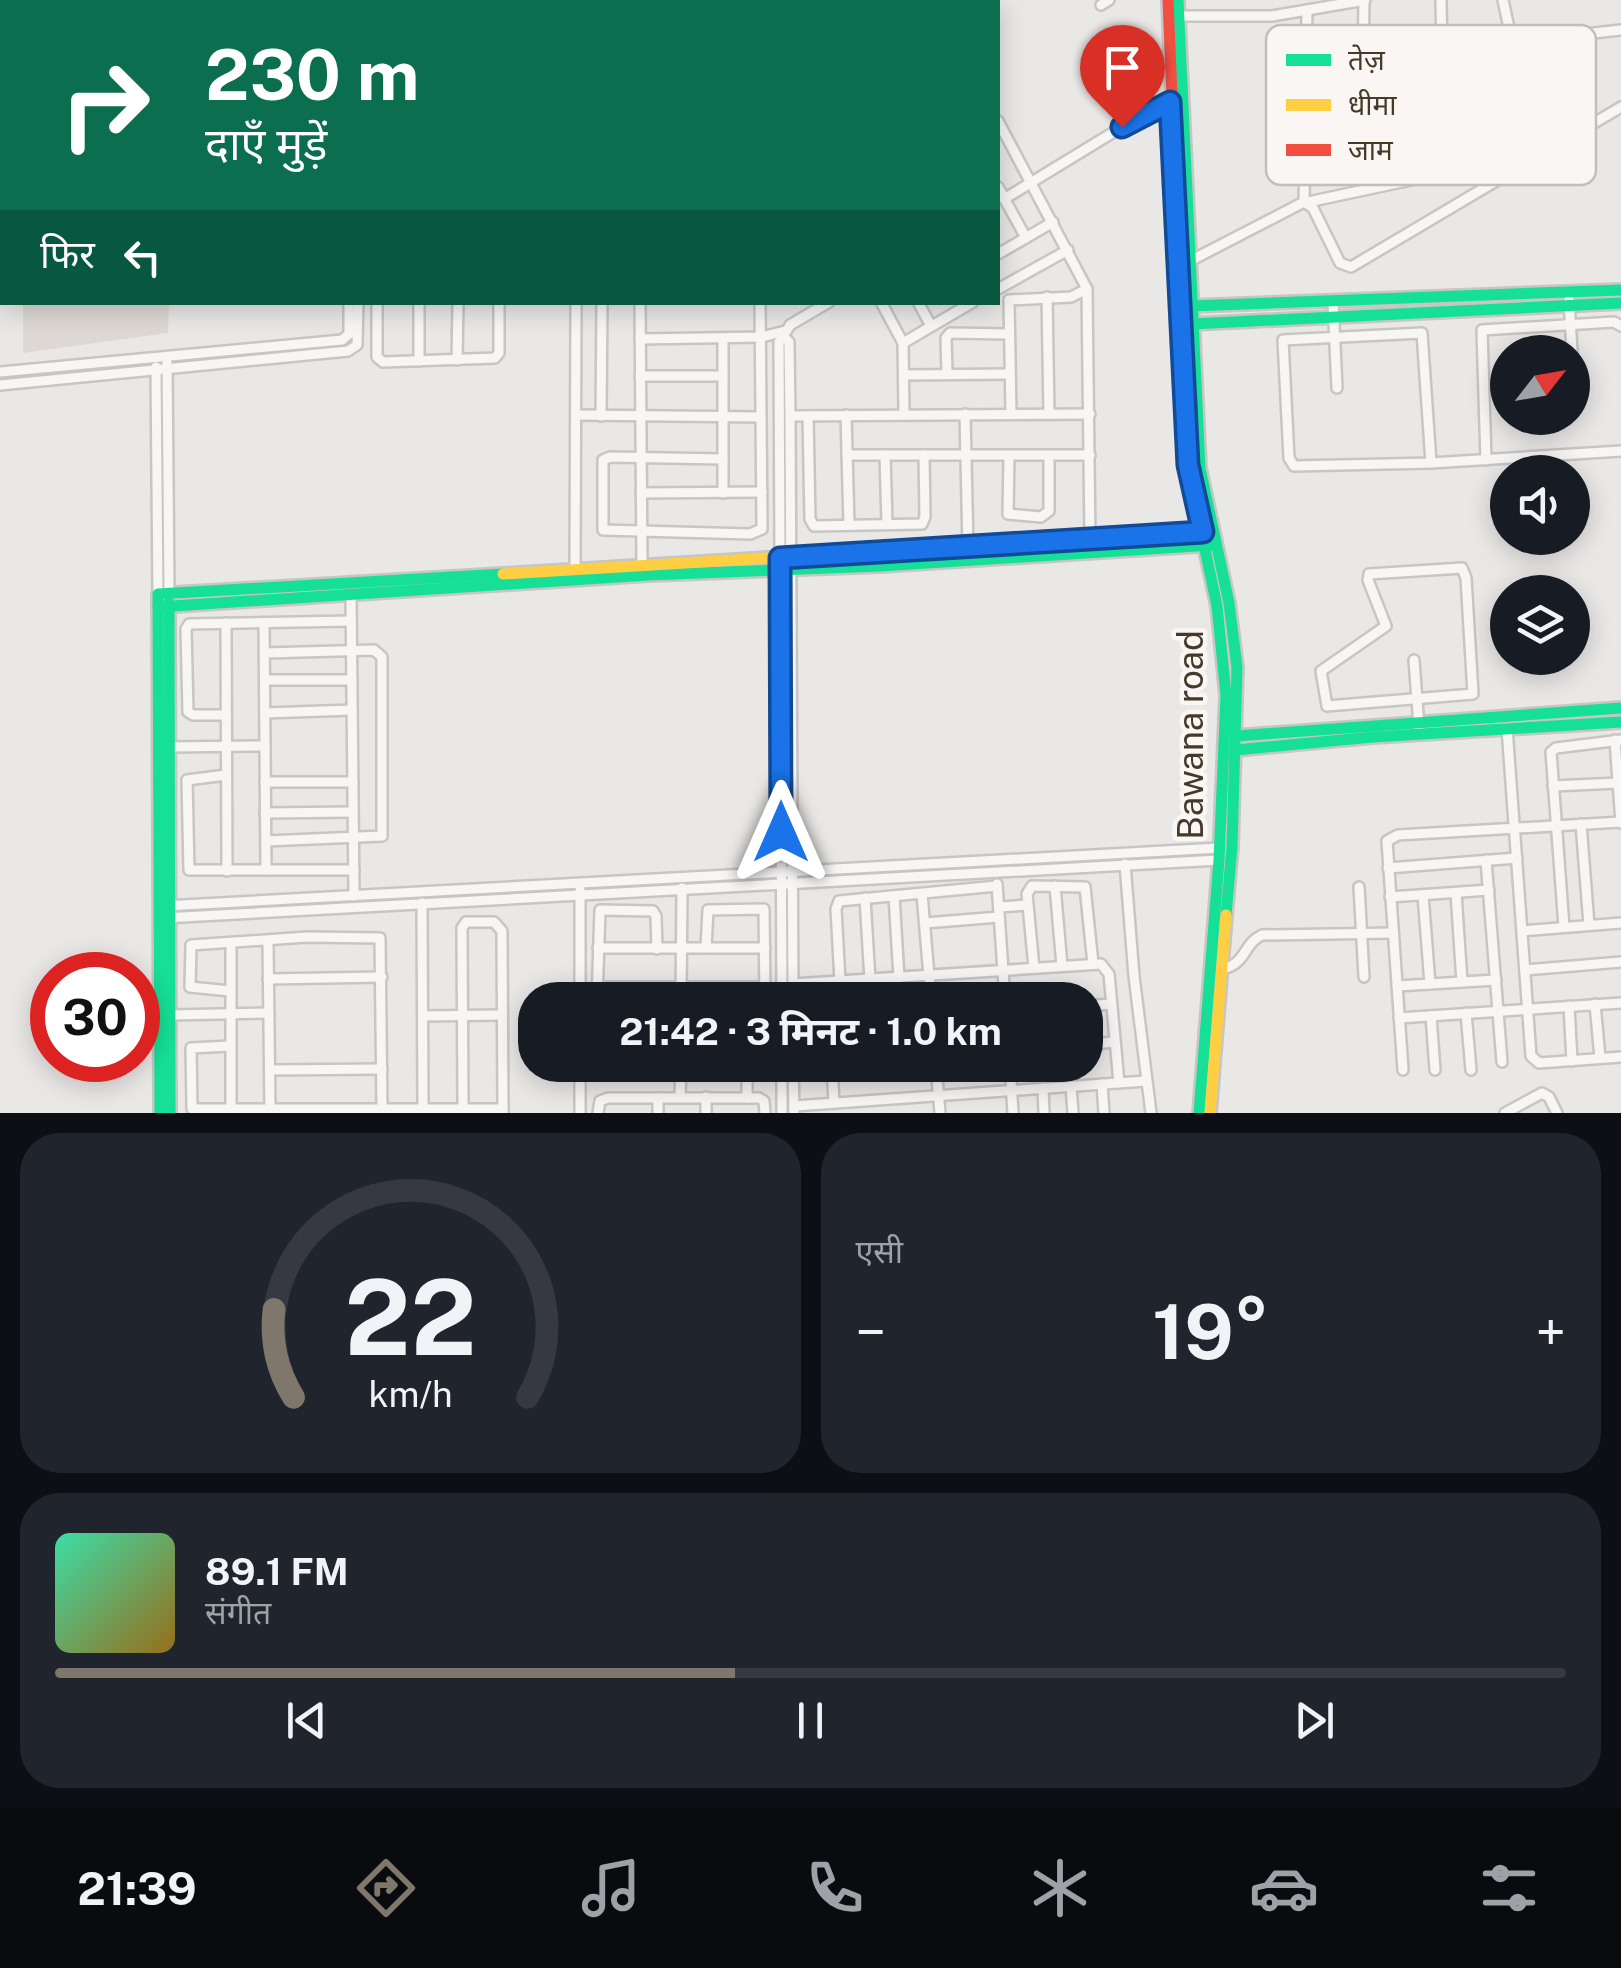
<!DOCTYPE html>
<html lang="hi">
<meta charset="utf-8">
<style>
:root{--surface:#171b24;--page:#20242c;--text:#f1f3f6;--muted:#9ea1a6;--line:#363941;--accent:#7f776c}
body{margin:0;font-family:"Public Sans","Noto Sans Devanagari",sans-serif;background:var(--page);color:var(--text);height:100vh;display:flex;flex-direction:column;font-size:38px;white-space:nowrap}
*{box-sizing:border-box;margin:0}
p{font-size:32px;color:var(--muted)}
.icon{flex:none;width:55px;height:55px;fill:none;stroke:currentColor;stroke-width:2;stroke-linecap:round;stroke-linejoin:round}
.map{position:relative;height:1113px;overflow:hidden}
.panel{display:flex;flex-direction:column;gap:20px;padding:20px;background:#0d0f14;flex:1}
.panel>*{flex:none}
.guide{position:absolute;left:0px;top:0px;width:1000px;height:305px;box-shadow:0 5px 25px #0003;background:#0b6e4f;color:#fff;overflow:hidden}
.needle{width:65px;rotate:59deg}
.fabs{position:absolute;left:1490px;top:335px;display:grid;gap:20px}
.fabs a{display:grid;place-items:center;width:100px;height:100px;border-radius:50%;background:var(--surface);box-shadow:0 5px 25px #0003;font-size:50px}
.speed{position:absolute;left:30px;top:952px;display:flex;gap:20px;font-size:50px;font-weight:700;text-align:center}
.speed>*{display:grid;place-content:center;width:130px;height:130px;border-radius:50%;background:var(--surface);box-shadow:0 5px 25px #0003;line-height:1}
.speed .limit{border:15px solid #d22;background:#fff;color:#111}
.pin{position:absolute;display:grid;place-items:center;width:85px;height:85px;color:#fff;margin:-102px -42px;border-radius:50% 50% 50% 0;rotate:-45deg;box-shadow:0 0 10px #0007}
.pin .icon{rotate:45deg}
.me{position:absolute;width:110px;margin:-55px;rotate:0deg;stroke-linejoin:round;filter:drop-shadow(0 0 8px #0008)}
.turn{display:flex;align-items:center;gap:35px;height:210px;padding:0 40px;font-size:45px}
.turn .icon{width:130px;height:130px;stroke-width:2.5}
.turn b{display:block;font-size:70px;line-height:85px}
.then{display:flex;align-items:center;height:95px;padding:0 40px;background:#0003;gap:20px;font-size:38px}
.big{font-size:75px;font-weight:700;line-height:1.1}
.panel .tile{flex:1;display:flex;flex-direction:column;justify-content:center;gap:15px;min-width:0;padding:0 35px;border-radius:40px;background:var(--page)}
.panel .dial{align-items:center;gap:0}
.dial svg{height:260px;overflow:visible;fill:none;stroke:var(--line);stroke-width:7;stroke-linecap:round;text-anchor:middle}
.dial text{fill:var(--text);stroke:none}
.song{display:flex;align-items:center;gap:30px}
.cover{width:120px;height:120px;border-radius:15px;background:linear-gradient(135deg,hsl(160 70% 55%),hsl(40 70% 35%))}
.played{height:10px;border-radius:5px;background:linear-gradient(90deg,var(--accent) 45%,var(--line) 45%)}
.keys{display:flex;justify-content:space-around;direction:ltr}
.heat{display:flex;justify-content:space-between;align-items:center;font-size:55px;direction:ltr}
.panel .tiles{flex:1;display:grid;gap:20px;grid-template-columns:1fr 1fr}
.tile:last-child{grid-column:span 2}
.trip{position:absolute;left:518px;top:982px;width:585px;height:100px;border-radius:40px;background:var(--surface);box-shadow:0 5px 25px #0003;font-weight:700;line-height:100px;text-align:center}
.tabs{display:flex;height:160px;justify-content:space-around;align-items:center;background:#090b0e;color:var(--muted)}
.tabs .icon{width:70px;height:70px}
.tabs .on{color:var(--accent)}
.tabs b{font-size:45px;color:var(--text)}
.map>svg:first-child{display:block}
.built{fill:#ddd8d4}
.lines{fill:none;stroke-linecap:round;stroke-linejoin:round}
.runway{stroke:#dedcda;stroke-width:52}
.street-casing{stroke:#c8c6c4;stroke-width:14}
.fast-casing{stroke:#c8c6c4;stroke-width:16}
.slow-casing{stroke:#c8c6c4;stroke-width:16}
.jam-casing{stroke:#c8c6c4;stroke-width:16}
.street{stroke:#f7f6f5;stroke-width:9}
.fast{stroke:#16e098;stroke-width:11}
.slow{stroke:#ffcf43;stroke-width:11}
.jam{stroke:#f24e42;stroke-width:11}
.route-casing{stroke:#114b97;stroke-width:25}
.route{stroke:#1a73e8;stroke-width:18}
.labels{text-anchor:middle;stroke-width:9;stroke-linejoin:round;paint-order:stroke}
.street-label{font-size:35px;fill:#453a2a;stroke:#f9f6f4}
.key{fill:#f9f6f4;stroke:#c3beb7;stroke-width:2.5}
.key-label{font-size:28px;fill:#453a2a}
</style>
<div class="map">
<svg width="1621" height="1113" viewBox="0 0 1621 1113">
<rect width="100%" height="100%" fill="#eae8e6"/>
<!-- built -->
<path class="built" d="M23,303H169L168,333L23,353Z"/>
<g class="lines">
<!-- runway -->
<g class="runway">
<path d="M178,0V2"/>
<path d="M241,0V2"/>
</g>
<defs>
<g id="street">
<path d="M359,0V2"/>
<path d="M778,0V2"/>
<path d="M792,0V2"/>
<path d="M1503,0L1512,42L1523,164"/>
<path d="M348,2V0"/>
<path d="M458,2L487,0"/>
<path d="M499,2V0"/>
<path d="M578,2V0"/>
<path d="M732,2V0"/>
<path d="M1101,5L1109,0"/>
<path d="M1175,16H1272L1365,0"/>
<path d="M1512,42L1621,30"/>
<path d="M998,121L1087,289L1090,541"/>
<path d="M1362,124L1364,0"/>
<path d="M998,187L1026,238"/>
<path d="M1004,199L1122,127L1170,102"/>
<path d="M1304,202L1307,10"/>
<path d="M1308,202L1444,173L1441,0"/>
<path d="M998,254L1053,222"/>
<path d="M1186,263L1304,202L1313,208L1340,263L1351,267L1621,107"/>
<path d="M998,289L1068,250"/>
<path d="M1047,297L1049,414"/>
<path d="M1569,300L1572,352"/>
<path d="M377,302V357L383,362L495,358L499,353V302"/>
<path d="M419,302V361"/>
<path d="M640,302L642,567"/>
<path d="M881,302L903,343L904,414"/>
<path d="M918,302L931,326"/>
<path d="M1333,302L1337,388"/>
<path d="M784,335L790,325L829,302"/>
<path d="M640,339L762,337L785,331"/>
<path d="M723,339V493"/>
<path d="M903,343L973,302"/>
<path d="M457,360L458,302"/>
<path d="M167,363L169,594"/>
<path d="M156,367L158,594"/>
<path d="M1572,369L1573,380"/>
<path d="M0,372L342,340L349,334V302"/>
<path d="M947,374L946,338L950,333L1009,334"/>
<path d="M905,375L1010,374"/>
<path d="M640,376H723"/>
<path d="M0,385L348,351L357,345L358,302"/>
<path d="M965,414L968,548"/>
<path d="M1011,414L1009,300L1071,297L1087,289"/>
<path d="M576,415L761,417"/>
<path d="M846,415L849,525"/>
<path d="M601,416L602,302"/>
<path d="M790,416L1090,414"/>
<path d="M808,416L810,519L814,526L922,524L925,517L924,455"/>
<path d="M847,455H1090"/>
<path d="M885,455L887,524"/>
<path d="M1009,456L1008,514L1041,517L1049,511V456"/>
<path d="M723,459L610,457L603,460V530L750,534L762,529L760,302"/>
<path d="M1486,460L1482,330L1614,322L1621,326"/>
<path d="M1431,463L1422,333L1283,340L1289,458L1294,466L1431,463L1621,451"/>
<path d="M641,493L762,492"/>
<path d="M1462,568L1466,578L1473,694L1327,706L1321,671L1386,626L1368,580L1369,574Z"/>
<path d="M575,572L576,302"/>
<path d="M351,594L354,896"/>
<path d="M226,623L227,871"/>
<path d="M264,623L266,870"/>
<path d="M265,653L374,650L382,657V836L266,841"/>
<path d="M1414,660L1419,727"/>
<path d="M265,680H352"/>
<path d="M265,713L352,710"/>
<path d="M226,715H193L188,712L186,629L189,624L351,621"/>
<path d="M1507,728L1531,1056L1539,1063L1621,1057"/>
<path d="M1615,740L1621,823"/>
<path d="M169,747L265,746"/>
<path d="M226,775L187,780L189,870H354"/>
<path d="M265,782H353"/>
<path d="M1553,786L1618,783"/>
<path d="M265,813L353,812"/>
<path d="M1581,824L1589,925"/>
<path d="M1486,860L1502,1062"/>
<path d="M1125,864L1134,976L1151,1113"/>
<path d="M1388,868L1517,858"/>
<path d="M997,884L1005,1000"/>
<path d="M1055,886L1062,966"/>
<path d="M1359,887L1364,977"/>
<path d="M1456,893L1462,982"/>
<path d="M922,894L931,1000"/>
<path d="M1423,895L1430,984"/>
<path d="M894,896L899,978"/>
<path d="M1390,897L1489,890"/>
<path d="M865,898L870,980"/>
<path d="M422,903L423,1110"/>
<path d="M164,906L1219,848"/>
<path d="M999,907L1028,905"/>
<path d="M164,918L1219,860"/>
<path d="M925,923L999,917"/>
<path d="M1564,927L1551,752L1556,748L1621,740"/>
<path d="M1522,931L1621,923"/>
<path d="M268,942L270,1110"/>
<path d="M231,944V1111"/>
<path d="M598,948H765"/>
<path d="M706,948L708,910L764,909L765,1000"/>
<path d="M1034,968L1027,894L1032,886L1085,887L1093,964"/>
<path d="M1223,969C1247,963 1243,944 1262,935L1393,933"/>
<path d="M1525,970L1621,962"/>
<path d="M268,979L382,977"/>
<path d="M840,981L836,909L839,901L997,886"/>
<path d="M793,984L1101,964L1109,974L1119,1083"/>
<path d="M1397,986L1496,980"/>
<path d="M597,987H765"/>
<path d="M230,991L190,987L191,945L307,937L380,938L382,1110"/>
<path d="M580,1000V890"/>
<path d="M597,1000L600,910L653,911L656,916L657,949"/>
<path d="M681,1000L682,888"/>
<path d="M782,1000L779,342L784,337L789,342L790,416L793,1000"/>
<path d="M1595,1004L1600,1058"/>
<path d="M1085,1006L1111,1004"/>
<path d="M1569,1006L1572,1061"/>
<path d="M1466,1013L1471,1070"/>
<path d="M170,1015L269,1013"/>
<path d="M423,1016L501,1015"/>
<path d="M1431,1016L1435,1070"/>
<path d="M1399,1018L1621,1003"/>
<path d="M1085,1045L1114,1042"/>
<path d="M230,1046L191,1048L192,1109H503"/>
<path d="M782,1065V1113"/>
<path d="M793,1065L794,1113"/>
<path d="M832,1065L834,1103"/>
<path d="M936,1065L940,1113"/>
<path d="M1010,1065L1013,1113"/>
<path d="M580,1067L754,1065"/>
<path d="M270,1070L382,1069"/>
<path d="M1403,1070L1387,841L1398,835L1621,822"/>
<path d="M1102,1084L1104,1113"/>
<path d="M1071,1086L1073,1113"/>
<path d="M1043,1088L1044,1113"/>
<path d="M680,1097L681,1065"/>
<path d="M747,1098V1065"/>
<path d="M794,1106L1146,1081"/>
<path d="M463,1109L462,928L466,922H494L502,931L503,1113"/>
<path d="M580,1113V1065"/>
<path d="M598,1113L600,1101L608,1098H759L764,1101L765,1113"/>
<path d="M658,1113V1098"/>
<path d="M706,1113V1097"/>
<path d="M1505,1113L1542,1093L1549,1097L1557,1113"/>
</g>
<g id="fast">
<path d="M1178,0L1200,468L1229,603L1237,667L1232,847L1226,915"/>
<path d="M1191,306L1621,290"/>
<path d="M1192,324L1621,303"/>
<path d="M1183,362L1187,465L1217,606L1226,695L1219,860L1199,1113"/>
<path d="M169,603L170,1113"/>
<path d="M158,607L648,575L880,566L1212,545"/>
<path d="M1236,736L1621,708"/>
<path d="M1236,750L1373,737L1621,722"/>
<path d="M160,1113L158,594L503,574"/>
</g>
<g id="slow">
<path d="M503,574L1015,543"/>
<path d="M1210,1113L1226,915"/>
</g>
<g id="jam">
<path d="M1168,0L1183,362"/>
<path d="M1015,543L1208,532"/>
</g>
</defs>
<!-- street casing -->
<use href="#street" class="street-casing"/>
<!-- fast casing -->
<use href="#fast" class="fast-casing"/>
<!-- slow casing -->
<use href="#slow" class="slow-casing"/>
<!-- jam casing -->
<use href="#jam" class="jam-casing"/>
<!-- street -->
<use href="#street" class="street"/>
<!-- fast -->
<use href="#fast" class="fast"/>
<!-- slow -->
<use href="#slow" class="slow"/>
<!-- jam -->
<use href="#jam" class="jam"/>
</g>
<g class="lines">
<defs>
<path id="route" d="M781,832L780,558L1203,532L1188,465L1170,102L1122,127"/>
</defs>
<!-- route casing -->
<use href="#route" class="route-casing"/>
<!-- route -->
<use href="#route" class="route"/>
</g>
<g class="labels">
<!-- street labels -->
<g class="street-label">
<text transform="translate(1191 735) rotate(-90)" y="12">Bawana road</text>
</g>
</g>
<!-- legend -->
<rect x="1266" y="25" width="330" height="160" rx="15" class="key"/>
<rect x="1286" y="54" width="45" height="12" fill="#16e098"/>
<rect x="1286" y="99" width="45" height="12" fill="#ffcf43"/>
<rect x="1286" y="144" width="45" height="12" fill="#f24e42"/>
<g class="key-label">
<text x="1348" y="70">तेज़</text>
<text x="1348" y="115">धीमा</text>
<text x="1348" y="160">जाम</text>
</g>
</svg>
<div class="fabs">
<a><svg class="needle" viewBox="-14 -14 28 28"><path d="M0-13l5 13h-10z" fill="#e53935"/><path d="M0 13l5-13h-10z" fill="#9ea1a6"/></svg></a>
<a><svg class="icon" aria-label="sound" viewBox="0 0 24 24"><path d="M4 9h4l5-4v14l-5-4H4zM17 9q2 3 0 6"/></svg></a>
<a><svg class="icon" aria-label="layers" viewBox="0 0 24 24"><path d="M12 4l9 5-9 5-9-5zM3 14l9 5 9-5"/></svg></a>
</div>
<div class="speed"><div class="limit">30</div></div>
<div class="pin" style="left:1122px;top:127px;background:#d93025"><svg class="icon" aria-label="arrive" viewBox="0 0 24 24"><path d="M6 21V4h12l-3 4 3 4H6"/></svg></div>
<svg class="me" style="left:781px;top:832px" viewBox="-20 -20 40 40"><path d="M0-17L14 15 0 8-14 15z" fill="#1a73e8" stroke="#fff" stroke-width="4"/></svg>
<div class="trip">21:42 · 3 मिनट · 1.0 km</div>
<div class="guide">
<div class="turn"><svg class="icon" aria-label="right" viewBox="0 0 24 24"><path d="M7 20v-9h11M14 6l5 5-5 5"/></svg><div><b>230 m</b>दाएँ मुड़ें</div></div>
<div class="then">फिर<svg class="icon" aria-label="left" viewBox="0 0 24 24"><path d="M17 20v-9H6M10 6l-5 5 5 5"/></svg></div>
</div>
</div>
<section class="panel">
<div class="tiles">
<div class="tile dial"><svg viewBox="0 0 100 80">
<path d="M14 69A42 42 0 1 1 86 69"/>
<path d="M14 69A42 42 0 0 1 8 42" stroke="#7f776c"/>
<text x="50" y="56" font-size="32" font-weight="700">22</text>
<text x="50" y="72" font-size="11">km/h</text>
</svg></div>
<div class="tile"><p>एसी</p>
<div class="heat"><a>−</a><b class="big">19°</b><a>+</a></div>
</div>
<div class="tile">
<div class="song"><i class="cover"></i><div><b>89.1 FM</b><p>संगीत</p></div></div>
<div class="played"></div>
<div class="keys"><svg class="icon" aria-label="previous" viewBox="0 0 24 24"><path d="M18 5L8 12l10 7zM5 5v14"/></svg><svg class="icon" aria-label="pause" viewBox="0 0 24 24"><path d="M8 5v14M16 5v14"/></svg><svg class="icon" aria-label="next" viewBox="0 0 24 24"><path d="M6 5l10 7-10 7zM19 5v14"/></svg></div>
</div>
</div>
</section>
<nav class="tabs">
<b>21:39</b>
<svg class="icon on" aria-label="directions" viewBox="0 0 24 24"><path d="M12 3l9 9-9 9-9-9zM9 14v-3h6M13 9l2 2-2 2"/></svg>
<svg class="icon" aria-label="music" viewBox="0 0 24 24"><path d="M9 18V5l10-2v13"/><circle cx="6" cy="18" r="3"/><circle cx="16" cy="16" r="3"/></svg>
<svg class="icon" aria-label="phone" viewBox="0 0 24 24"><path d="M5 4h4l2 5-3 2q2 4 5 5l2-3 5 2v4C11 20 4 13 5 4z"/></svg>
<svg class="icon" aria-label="climate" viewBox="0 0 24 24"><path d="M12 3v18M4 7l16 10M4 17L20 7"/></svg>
<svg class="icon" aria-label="car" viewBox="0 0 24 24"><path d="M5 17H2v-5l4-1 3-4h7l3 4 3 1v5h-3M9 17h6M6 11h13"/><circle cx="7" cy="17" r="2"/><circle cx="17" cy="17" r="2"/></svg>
<svg class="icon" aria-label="filters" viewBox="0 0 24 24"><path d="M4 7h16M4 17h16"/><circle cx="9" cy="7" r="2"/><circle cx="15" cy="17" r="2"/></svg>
</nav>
